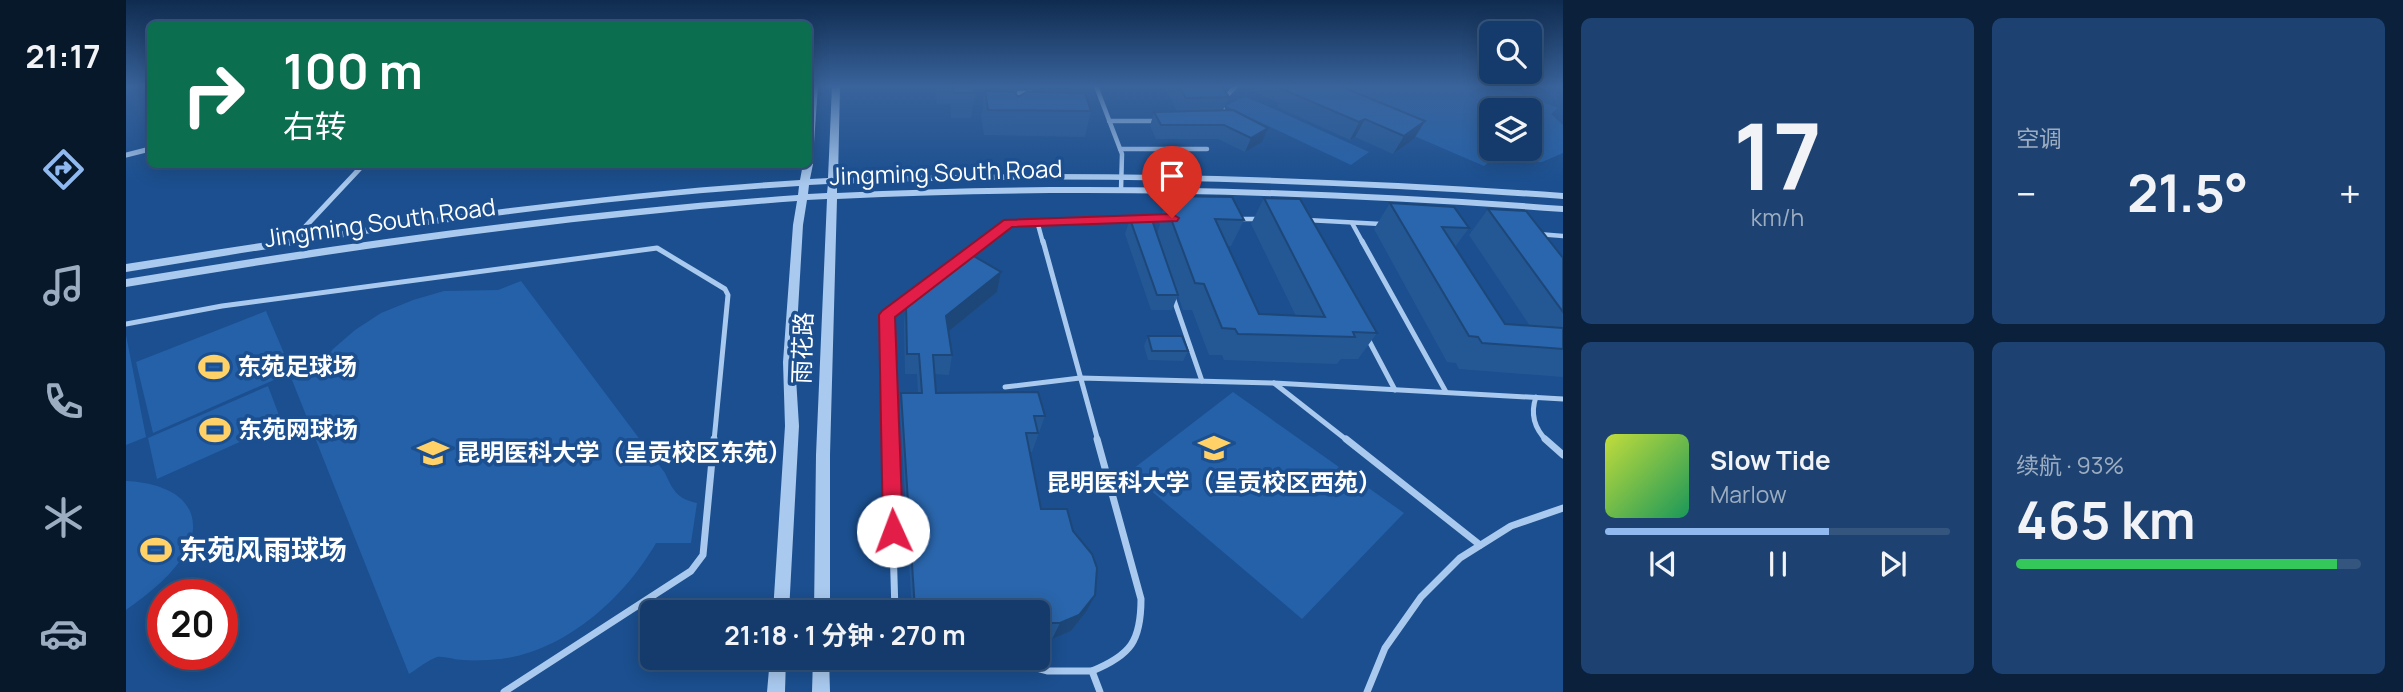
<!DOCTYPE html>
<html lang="zh">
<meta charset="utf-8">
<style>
:root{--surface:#143b6b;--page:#1d4271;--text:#f1f3f6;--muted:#9dadc1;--line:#33557e;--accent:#90b9f0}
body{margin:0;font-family:Manrope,"Noto Sans SC",sans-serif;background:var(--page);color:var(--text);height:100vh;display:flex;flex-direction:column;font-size:26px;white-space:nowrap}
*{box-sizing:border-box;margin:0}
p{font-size:23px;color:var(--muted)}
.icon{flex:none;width:38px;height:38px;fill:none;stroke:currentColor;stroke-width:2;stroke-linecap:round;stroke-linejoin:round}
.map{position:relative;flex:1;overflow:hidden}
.details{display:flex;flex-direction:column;gap:18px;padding:18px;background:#0b203b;width:840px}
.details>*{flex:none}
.top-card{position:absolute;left:21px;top:21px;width:665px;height:147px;border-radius:10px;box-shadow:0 4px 18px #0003,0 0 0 2px var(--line);background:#0b6e4f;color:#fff;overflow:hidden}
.controls{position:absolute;left:1353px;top:21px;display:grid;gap:14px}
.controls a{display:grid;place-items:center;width:63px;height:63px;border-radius:10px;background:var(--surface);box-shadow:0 4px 18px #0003,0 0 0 2px var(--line);font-size:35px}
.speed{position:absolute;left:21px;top:579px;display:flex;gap:14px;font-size:35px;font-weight:700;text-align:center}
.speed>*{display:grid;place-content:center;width:91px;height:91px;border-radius:50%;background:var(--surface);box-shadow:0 4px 18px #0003,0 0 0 2px var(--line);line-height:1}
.speed .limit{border:10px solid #d22;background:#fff;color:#111}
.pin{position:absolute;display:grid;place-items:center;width:60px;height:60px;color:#fff;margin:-72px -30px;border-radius:50% 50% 50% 0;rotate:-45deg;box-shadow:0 0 7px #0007}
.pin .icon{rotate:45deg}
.me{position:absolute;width:77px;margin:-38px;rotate:358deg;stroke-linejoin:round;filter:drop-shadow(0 0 5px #0008)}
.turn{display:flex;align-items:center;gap:24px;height:147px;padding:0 21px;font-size:32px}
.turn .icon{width:91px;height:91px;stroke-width:2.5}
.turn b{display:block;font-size:49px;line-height:60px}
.big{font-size:52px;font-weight:700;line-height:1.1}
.details .tile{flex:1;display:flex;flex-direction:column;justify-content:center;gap:10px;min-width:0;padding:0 24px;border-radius:10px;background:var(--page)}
.details .dial{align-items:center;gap:0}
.dial b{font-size:91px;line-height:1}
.song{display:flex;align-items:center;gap:21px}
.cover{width:84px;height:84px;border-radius:10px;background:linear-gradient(135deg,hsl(70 70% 55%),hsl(150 70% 35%))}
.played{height:7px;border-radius:4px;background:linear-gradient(90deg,var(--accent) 65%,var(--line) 65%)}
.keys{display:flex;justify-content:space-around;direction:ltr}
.heat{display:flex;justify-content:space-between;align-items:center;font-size:38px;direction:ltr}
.charge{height:10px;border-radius:5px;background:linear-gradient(90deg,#34c759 93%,var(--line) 0)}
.details .tiles{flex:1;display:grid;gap:18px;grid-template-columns:repeat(2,1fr)}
.trip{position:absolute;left:514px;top:600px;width:410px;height:70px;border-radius:10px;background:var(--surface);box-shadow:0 4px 18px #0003,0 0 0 2px var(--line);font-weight:700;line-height:70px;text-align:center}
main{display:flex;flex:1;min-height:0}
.menu{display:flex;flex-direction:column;width:126px;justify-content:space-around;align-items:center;background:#08182b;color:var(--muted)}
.menu .icon{width:49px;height:49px}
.menu .current{color:var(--accent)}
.menu b{font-size:32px;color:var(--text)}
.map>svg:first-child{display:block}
.green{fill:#2461a8;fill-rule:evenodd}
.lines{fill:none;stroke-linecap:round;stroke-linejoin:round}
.service-far2{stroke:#a9c9ee;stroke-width:4.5}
.service-far1{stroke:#a9c9ee;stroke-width:5}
.service{stroke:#a9c9ee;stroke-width:7}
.minor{stroke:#a9c9ee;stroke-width:5}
.tertiary{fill:#a9c9ee;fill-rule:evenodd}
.wall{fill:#245895}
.shaded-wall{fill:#1d4779}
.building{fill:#2a66ad;stroke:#1d4779;stroke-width:2}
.route{fill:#e11d48;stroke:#92132f;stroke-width:2}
.labels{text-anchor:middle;stroke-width:7;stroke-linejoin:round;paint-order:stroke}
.street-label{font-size:24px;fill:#fff;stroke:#1b4f8f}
.poi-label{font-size:24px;font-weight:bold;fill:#fff;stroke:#1b4f8f;text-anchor:start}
.near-poi-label{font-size:28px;font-weight:bold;fill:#fff;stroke:#1b4f8f;text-anchor:start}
</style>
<main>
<nav class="menu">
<b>21:17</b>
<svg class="icon current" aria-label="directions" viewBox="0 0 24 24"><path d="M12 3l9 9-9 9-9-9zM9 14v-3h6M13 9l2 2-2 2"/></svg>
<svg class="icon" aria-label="music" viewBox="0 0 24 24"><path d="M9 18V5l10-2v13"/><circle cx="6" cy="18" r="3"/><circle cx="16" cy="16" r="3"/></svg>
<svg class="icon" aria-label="phone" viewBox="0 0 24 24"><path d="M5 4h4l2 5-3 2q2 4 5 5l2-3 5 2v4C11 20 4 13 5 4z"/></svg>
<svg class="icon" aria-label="climate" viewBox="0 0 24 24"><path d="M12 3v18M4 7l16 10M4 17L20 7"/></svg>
<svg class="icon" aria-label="car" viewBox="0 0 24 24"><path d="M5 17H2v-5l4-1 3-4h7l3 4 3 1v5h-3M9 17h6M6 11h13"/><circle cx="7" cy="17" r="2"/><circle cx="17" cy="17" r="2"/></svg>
</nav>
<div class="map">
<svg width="1437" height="692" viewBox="0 0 1437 692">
<rect width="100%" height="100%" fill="#1b4f8f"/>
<!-- green -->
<g class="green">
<path d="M1172,86H1382L1381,89L1432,108L1425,114L1437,125V153L1416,162L1365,160L1358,166ZM1365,110H1404V149H1365Z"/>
<path d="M1119,96L1243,152L1225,165L1100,106Z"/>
<path d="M395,281L539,473C547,491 552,499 571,503L565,543H530C499,597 440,651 375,659C363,660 349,661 337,660C329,660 318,656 311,657C302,660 291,669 283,674L166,380L193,369L207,349L229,330L255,313L287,300L318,291L372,290Z"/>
<path d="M140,311L166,372L27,433L10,362Z"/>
<path d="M0,335L20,437L0,445Z"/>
<path d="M142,386L156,423L31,479L22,438Z"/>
<path d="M1107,392L1278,513L1176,619L1003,472Z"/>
<path d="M0,481C29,482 69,493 67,529C66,534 67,539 64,544C50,573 25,592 0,610Z"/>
</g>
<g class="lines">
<!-- service-far2 -->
<g class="service-far2">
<path d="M970,86L996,154L995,190"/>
<path d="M893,93H906"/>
<path d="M1100,117L1094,103L1110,86"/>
<path d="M983,121H1030"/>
<path d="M994,149H1081"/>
<path d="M1111,219H1133"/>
<path d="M1181,220L1255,224"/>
<path d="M911,221L917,243"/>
<path d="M1226,223L1237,243"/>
<path d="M1412,234L1437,236"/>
<path d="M857,243L883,223L1042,218"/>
</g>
<!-- service-far1 -->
<g class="service-far1">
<path d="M917,241L972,441"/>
<path d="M1236,241L1320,392"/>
<path d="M1047,297L1076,381"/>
<path d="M0,324L96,306L531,248L599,289L602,295L588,441"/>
<path d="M1241,337L1269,390"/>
<path d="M1148,383L1222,441"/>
<path d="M879,387L954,378L1148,383L1437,399"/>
<path d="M1410,397C1404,414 1408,428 1421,441"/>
<path d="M764,441L761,315L859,241"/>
</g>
<!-- service -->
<g class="service">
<path d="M764,439L769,612"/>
<path d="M1220,439L1354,545"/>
<path d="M1419,439L1437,455"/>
<path d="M770,658L881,660L921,671H966L974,692"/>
<path d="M966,671C1005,655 1015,641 1015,599L971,439"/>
<path d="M378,692L565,571L577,555L588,439"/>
<path d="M1241,692L1259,648L1295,597L1334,558L1385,526L1437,508"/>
</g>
<!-- minor -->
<g class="minor">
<path d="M0,155L24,149"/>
<path d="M173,241L179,227L238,164"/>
</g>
<!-- tertiary -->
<g class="tertiary">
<path d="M684,86H692L687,157L682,160Z"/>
<path d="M706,86H714L712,178C954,169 1195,176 1437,193V199C1195,182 954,174 711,184V193C954,181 1195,188 1437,206V212C1195,194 954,187 711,199L704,455V612H688L690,455L701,199L681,200L677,225L669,362L673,426L663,612H647L659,426L657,362L667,225L671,201C445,218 223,249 0,287V279C223,242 446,211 672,195L673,186C448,200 223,235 0,272V264C223,229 449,194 674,180L677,164H682V161L687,164L684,179L702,178ZM702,184L701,193L682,194L683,185Z"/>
<path d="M644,658H660L659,692H641Z"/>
<path d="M687,658H703L704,692H686Z"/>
</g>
</g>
<!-- wall -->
<g class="wall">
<path d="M809,86H847L849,93L845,118H825L824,104H811Z"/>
<path d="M1038,86H1096L1103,97L1097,110L1136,142L1119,152L1092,139H1030L1024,126L1028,112L1051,111Z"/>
<path d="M1125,86H1214L1299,121L1288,139L1267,154L1229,137L1224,140L1151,107L1153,103L1124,90Z"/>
<path d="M859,91L892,97L965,111L959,137L858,135L855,116Z"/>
<path d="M1042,196L1118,220L1105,246H1101L1133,314L1170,316L1125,224L1138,198L1251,333L1232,359H1215L1211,364L1098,360L1096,355H1083L1066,310H1057L1052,295L1046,310H1025L999,234L1004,219L1031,234L1034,225L1033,222Z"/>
<path d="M1264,203L1343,228L1329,247L1379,324L1404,326L1343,235L1362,209L1437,258V377L1333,369L1330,363L1321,362L1248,229Z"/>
<path d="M875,272L871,292L822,332L826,355L823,375L808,374L810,393L919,416L906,452H904L915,509L960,612L945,631L926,639H912V612H786L774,412L775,393H792L791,374H779L778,323L780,303Z"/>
<path d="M1022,336L1062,351L1057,361L1022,360L1018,346Z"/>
</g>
<!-- shaded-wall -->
<g class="shaded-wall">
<path d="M1239,119L1229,137L1224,140L1233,122Z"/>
<path d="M1299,121L1288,139L1267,154L1278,136Z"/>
<path d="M1142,128L1136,142L1119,152L1125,138Z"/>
<path d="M875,272L871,292L817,336L820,316Z"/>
<path d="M969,595L960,612L945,631L926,639L934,623Z"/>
</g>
<!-- building -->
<g class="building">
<path d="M827,86H847L849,93H828Z"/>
<path d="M1053,86H1096L1103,97L1060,98Z"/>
<path d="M1162,86H1214L1299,121L1278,136L1239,119L1233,122L1158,90L1164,87Z"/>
<path d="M859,91L888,92L892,97L901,92L959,93L965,111L862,110Z"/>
<path d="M1107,110L1142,128L1125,138L1098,125H1035L1028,112Z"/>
<path d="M1042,196L1106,197L1118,220L1089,219L1133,314L1199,317L1138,198L1174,199L1251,333L1227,332L1229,337L1112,334L1109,329L1096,328L1078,284L1069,283L1041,208H1047Z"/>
<path d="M1264,203L1328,207L1343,228L1316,227L1379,324L1437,328V349L1356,343L1352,337L1343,336Z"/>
<path d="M1362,209L1400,211L1437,258V312Z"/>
<path d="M1004,219L1026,220L1052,295H1031Z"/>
<path d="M844,254L875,272L820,316L826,355H807L810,393L912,392L919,416H908L912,433H900L915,509H941L947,531L966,554L971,568L969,595L953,615L934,623H912V612H886L879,608L789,610L775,393H796L793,354H781L780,303Z"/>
<path d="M1022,336H1056L1062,351H1026Z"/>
</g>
<!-- sky -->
<linearGradient id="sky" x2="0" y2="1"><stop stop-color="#0f2b4f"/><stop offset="0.47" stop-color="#39639b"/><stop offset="1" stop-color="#39639b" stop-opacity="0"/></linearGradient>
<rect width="1437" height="183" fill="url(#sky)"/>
<!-- route -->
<path class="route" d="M1046,214L1053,218L1051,221L886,227L769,317L777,531L774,537L767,540L760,537L757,531L753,315L756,311L878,220Z"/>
<!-- icons -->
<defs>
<symbol id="stadium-bare" viewBox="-9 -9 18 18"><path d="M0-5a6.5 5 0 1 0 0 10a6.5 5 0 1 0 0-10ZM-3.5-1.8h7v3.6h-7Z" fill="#ffd166" stroke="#1b4f8f" stroke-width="2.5" paint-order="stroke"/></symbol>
<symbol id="university-bare" viewBox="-9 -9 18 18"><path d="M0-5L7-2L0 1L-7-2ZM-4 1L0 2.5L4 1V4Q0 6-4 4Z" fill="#ffd166" stroke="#1b4f8f" stroke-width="2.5" paint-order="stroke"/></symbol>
</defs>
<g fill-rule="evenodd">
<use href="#stadium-bare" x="66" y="345" width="44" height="44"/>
<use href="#stadium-bare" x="67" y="408" width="44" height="44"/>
<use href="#university-bare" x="1066" y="426" width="44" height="44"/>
<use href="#university-bare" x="285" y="431" width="44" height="44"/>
<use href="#stadium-bare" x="8" y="528" width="44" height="44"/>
</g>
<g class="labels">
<!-- street labels -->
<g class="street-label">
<text transform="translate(820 173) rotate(-2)" y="8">Jingming South Road</text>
<text transform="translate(254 223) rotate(-8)" y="8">Jingming South Road</text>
<text transform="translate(677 348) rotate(-88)" y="8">雨花路</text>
</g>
<!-- poi labels -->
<g class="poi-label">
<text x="111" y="375">东苑足球场</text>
<text x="112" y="438">东苑网球场</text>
<text x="330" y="461">昆明医科大学（呈贡校区东苑）</text>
<text x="1088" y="491" text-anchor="middle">昆明医科大学（呈贡校区西苑）</text>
</g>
<!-- near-poi labels -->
<g class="near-poi-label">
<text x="53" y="560">东苑风雨球场</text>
</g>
</g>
</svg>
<div class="controls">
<a><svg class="icon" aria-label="search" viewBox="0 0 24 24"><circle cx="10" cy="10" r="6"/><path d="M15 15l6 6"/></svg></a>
<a><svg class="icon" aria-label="layers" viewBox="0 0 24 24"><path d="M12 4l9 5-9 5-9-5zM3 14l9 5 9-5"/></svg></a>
</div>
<div class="speed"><div class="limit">20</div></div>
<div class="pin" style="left:1046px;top:218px;background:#d93025"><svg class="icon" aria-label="arrive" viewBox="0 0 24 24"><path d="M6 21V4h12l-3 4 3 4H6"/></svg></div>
<svg class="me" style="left:767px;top:531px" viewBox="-20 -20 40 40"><circle r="19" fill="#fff"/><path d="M0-13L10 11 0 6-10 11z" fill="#e11d48"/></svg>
<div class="trip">21:18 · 1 分钟 · 270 m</div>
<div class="top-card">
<div class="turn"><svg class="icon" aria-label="right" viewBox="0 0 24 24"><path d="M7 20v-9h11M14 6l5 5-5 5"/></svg><div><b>100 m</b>右转</div></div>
</div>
</div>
<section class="details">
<div class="tiles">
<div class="tile dial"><b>17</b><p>km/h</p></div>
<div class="tile"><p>空调</p>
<div class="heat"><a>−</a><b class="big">21.5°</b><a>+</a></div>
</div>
<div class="tile">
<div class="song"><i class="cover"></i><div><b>Slow Tide</b><p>Marlow</p></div></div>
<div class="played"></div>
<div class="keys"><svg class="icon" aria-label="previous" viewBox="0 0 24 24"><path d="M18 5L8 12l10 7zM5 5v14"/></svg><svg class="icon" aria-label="pause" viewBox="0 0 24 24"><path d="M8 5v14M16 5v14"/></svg><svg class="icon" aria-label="next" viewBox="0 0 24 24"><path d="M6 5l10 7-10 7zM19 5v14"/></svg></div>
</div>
<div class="tile"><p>续航 · 93%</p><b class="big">465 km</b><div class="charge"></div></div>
</div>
</section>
</main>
